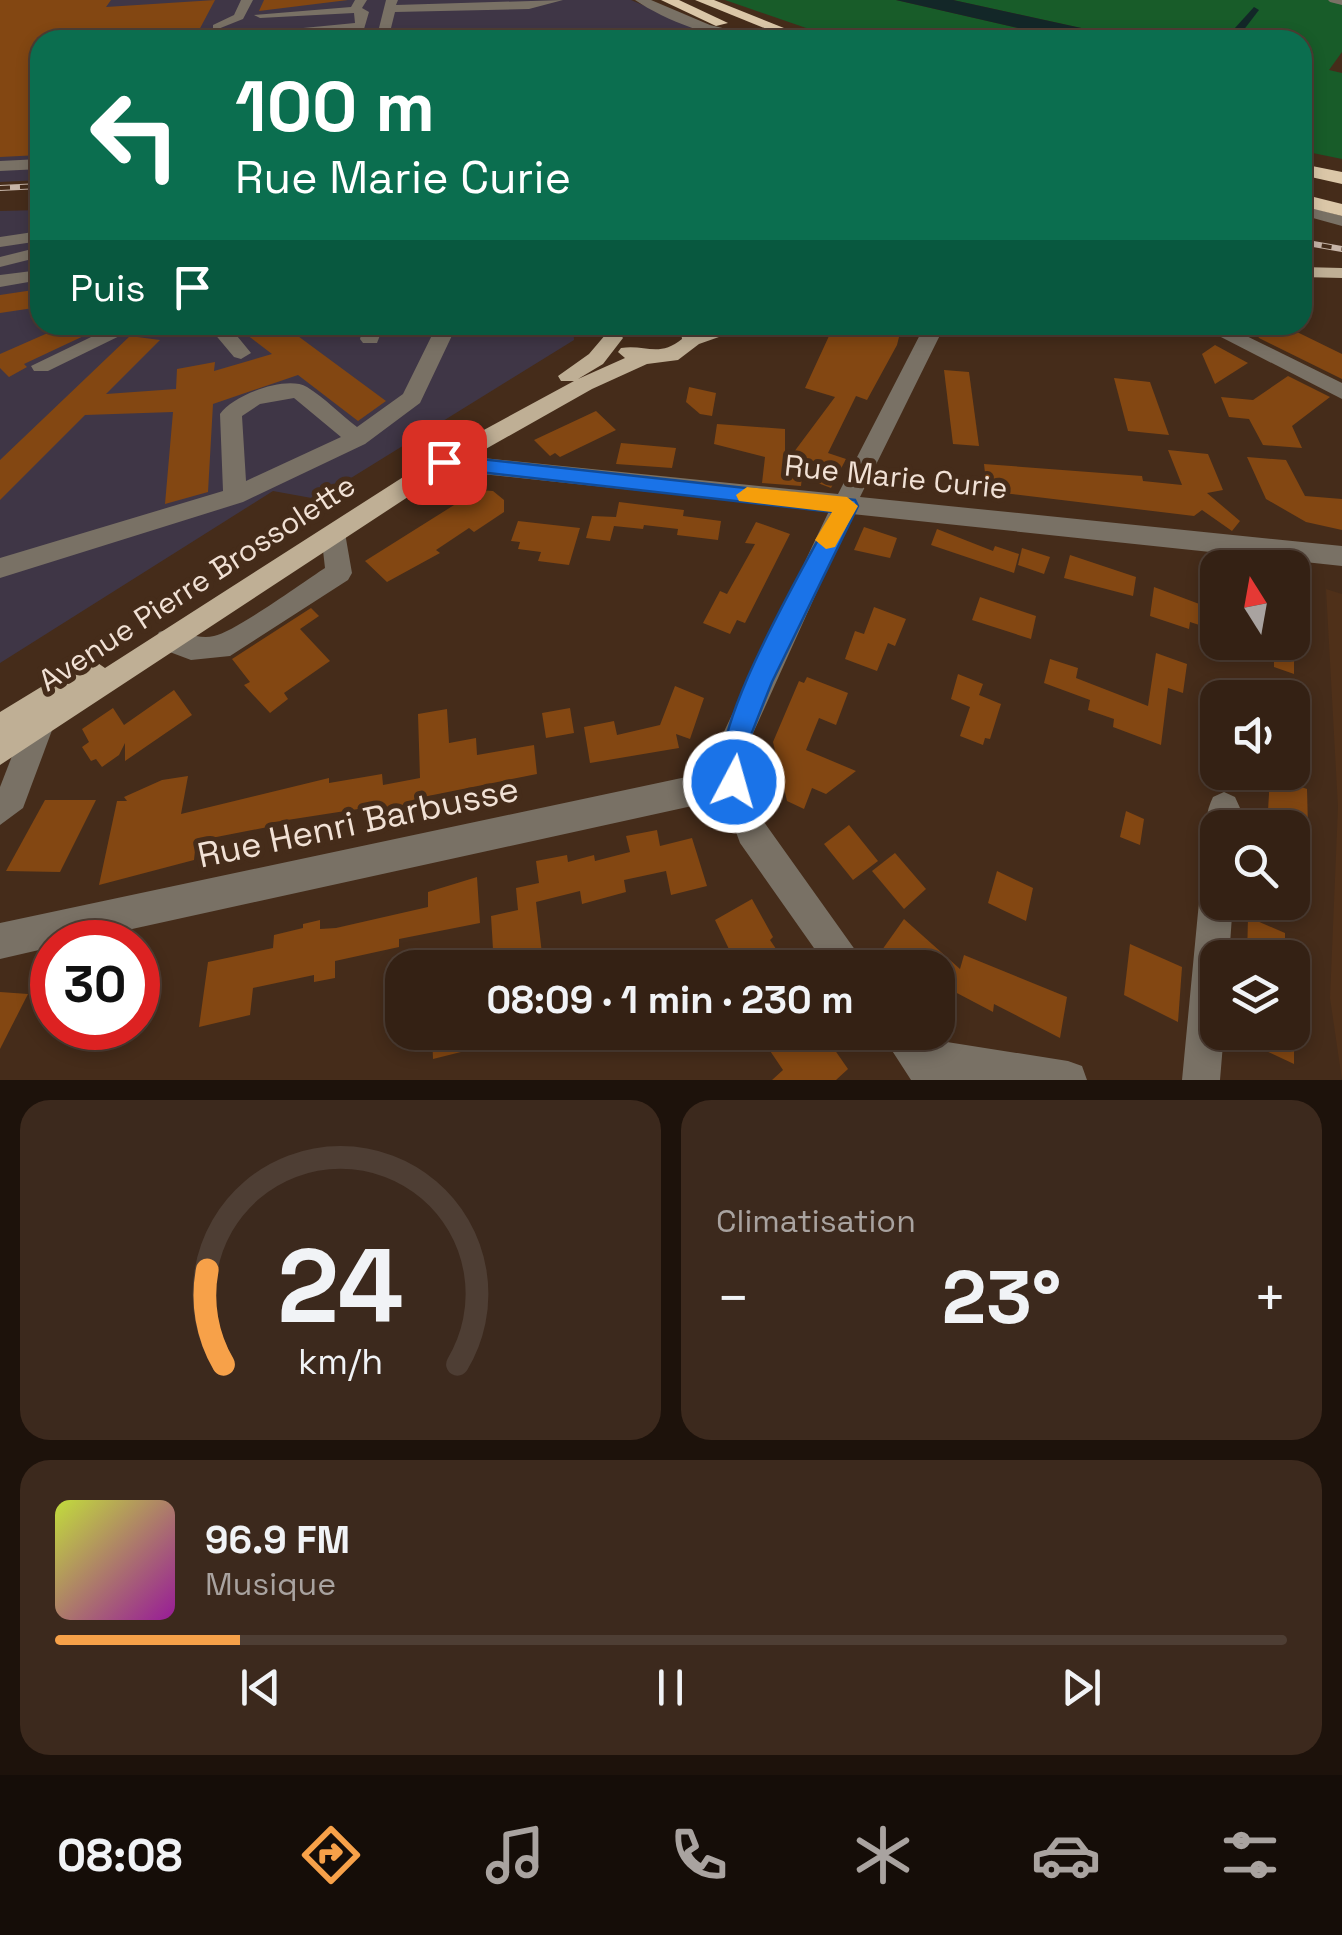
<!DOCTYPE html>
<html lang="fr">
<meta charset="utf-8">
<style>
:root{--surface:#342114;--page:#3c291d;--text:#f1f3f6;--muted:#a9a3a0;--line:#4e3e34;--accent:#f7a149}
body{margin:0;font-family:"Space Grotesk",sans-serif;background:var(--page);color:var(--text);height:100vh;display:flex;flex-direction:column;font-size:38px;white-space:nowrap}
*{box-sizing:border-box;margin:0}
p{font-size:32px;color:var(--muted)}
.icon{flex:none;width:55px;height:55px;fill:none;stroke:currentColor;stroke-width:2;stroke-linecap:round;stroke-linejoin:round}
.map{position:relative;height:1080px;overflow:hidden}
.details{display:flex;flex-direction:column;gap:20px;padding:20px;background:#1d120b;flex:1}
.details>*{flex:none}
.banner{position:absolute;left:30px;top:30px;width:1282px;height:305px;border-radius:30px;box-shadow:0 5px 15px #0003,0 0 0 2px var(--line);background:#0b6e4f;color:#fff;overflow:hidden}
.needle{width:65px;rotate:349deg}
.controls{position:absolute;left:1200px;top:550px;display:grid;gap:20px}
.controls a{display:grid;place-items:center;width:110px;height:110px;border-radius:20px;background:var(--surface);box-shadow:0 5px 15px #0003,0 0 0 2px var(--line);font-size:50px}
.speed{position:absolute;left:30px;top:920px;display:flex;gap:20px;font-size:50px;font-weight:700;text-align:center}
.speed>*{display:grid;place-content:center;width:130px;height:130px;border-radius:50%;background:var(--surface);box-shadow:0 5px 15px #0003,0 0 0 2px var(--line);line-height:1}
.speed .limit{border:15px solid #d22;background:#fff;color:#111}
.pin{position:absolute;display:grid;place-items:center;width:85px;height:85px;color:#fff;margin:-42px;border-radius:20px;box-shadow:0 5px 15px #0006}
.me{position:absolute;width:110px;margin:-55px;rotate:6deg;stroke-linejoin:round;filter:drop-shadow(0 0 8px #0008)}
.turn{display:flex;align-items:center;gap:35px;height:210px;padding:0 40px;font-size:45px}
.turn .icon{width:130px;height:130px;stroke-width:2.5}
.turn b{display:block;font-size:70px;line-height:85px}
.then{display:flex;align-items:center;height:95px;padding:0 40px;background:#0003;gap:20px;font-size:38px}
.big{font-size:75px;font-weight:600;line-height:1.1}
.details .card{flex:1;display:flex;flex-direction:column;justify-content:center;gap:15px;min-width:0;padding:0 35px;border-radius:30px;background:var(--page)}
.details .dial{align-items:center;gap:0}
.dial svg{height:260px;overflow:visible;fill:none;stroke:var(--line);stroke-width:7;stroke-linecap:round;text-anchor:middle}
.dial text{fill:var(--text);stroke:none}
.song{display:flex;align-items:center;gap:30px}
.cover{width:120px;height:120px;border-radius:15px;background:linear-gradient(135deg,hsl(70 70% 55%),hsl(300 70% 35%))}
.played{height:10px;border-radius:5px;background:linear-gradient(90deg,var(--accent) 15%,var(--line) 15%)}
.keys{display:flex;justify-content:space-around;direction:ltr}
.heat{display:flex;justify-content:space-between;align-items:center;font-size:55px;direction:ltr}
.details .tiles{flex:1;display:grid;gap:20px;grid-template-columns:1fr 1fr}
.card:last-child{grid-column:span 2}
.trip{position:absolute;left:385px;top:950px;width:570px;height:100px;border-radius:30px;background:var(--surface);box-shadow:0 5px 15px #0003,0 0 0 2px var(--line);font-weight:600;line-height:100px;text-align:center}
.dock{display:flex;height:160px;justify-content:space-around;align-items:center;background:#150d08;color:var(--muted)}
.dock .icon{width:70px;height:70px}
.dock .selected{color:var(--accent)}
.dock b{font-size:45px;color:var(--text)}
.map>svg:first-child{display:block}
.industrial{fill:#3f3646}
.built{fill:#4f3019}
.green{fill:#185c29}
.water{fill:#132728}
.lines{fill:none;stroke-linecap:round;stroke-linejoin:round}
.canal{fill:#132728;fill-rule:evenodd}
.building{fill:#834712}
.minor{fill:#797165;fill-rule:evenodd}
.major{fill:#bfaf95;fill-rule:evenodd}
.highway{fill:#dbc7a8;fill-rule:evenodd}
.rail-casing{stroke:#c6b4a7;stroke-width:6}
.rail{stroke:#452c1a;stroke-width:4;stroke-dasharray:10;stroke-linecap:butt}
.route{fill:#1a73e8;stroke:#114b97;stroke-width:2.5}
.slow{fill:#f59e0b}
.labels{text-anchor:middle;stroke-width:10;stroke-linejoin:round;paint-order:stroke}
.street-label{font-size:30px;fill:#f1e1d5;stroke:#452c1a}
.near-street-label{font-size:35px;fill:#f1e1d5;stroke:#452c1a}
</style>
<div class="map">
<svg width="1342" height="1080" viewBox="0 0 1342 1080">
<rect width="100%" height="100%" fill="#452c1a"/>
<!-- industrial -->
<g class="industrial">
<path d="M0,0H631L726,40H40V180L0,182Z"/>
<path d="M40,210V325H573L574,340L317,499L273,491L0,663V211Z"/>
</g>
<!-- built -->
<path class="built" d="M1326,589L1342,594V1080L1330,998L1338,807Z"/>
<!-- green -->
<g class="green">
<path d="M725,0H896L1070,40H841Z"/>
<path d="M953,0H1342V52L1329,70L1342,73V159L1303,151L1302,40H1136Z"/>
</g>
<!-- water -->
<path class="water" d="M896,0H953L1136,40H1070Z"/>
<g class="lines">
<!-- canal -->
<path class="canal" d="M1254,7L1259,10L1236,40H1224Z"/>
</g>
<!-- building -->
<g class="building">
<path d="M0,0H111L106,7L215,0L197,34L40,40V155L0,157Z"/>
<path d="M264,0H348L259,11Z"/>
<path d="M40,289V307L0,313V295Z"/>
<path d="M66,325H107L24,364L27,367L9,377L0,368V354Z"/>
<path d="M234,325H283L386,401L358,421L298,375L213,404L208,492L165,504L173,412L85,415L0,500V460L130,336L160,340L106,394L176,389L177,369L215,362L214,371L272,354Z"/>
<path d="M1251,325H1292L1297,332L1342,354V379L1259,338Z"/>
<path d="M876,327L900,333L897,345L867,400L856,396L828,453L846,459L831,488L802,477L801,486L762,483L765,457L714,444L717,424L785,429V464L835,397L805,388L829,336L853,329L872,334Z"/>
<path d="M1215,345L1248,363L1215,384L1202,354Z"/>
<path d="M944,370L969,372L979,446L953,444Z"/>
<path d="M1288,376L1330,397L1292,426L1302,448L1263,445L1249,419L1229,417L1221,397L1253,400Z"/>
<path d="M1114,378L1150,382L1169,435L1128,431Z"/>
<path d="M689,387L716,393L712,416L700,414L686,402Z"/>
<path d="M596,411L616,430L560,457L555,453L550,456L534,440Z"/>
<path d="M621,443L676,448L672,468L616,464Z"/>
<path d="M1168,450L1208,454L1223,490L1207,493L1240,521L1232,531L1202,510L1194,516L987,491L984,464L1142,476L1143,481L1182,485Z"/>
<path d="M1247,457L1286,460L1305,496L1342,499V530L1306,522L1266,499Z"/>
<path d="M478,490L493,491L504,500V512L474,532L469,528L436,550L440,553L387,582L365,561Z"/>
<path d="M619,502L684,510L683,516L721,521L718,540L677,535L678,529L644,525L643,529L614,526L610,541L586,538L592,516L616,517Z"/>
<path d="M518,521L580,528L569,565L538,561L541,552L518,549L520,542L511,541Z"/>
<path d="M756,522L790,534L745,623L737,620L730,634L703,623L720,591L727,594L755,544L745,543Z"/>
<path d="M864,527L897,538L890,558L854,550Z"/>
<path d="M937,529L993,551L995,546L1019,554L1014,573L931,545Z"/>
<path d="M1022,548L1050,557L1044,574L1018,565Z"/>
<path d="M1070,555L1136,577L1133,596L1064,578Z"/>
<path d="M1154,587L1218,611V631L1190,622L1189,629L1150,616Z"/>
<path d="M980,597L1036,616L1031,639L972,620Z"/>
<path d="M874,607L906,619L895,646L888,643L877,671L845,659L855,631L864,634Z"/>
<path d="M311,608L319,616L300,629L330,661L284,693L288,699L270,713L244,685L250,682L232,659Z"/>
<path d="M1235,642H1294V674L1274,667V659Z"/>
<path d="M1156,653L1187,664L1183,693L1168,688L1161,745L1113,727L1114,719L1088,710L1090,700L1044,683L1050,659L1078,668L1076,678L1148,706Z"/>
<path d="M958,674L983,684L979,695L1001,704L990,739L985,738L983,745L960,736L970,707L951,699Z"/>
<path d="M807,677L848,693L836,725L819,718L806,750L856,771L826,794L812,788L804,809L787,801L773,742L799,681L804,683Z"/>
<path d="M675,686L704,698L690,739L676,734L679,748L590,763L584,727L614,721L617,735L660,725Z"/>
<path d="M174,690L192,715L125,761V743L119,755L102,767L96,759L91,761L82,747L89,742L82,729L113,708L124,725Z"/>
<path d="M570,708L574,733L546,738L542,713Z"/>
<path d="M447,709L449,743L476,738L477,755L534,745L537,774L423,797V809L370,820L371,807L268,823V827L196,841L194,860L99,885L117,801H127L124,797L162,780L188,776L181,814L329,778V783L382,774L383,785L420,778L418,714Z"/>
<path d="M1270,776L1307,789L1308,827L1268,811Z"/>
<path d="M45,800H96L60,872L6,871Z"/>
<path d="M1126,811L1144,819L1140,845L1120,837Z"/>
<path d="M849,825L878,861L853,880L824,844Z"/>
<path d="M657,830L660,846L692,838L707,886L671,895L666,871L624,880L626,892L582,904L580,891L536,902L542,954L494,966L491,916L518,910L516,888L539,883L536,861L567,855L568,862L594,855L595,861L630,852L626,836Z"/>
<path d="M895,853L926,889L904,909L872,871Z"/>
<path d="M997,871L1033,888L1026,921L988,903Z"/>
<path d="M477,877L480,923L399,939V947L335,961V978L314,982V975L253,988L250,1015L199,1027L208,962L273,948L274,935L303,928V924L320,920V929L336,928L428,907V892Z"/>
<path d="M752,899L773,937L770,940L789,968H738L715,920Z"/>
<path d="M1248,917L1285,933V958H1247Z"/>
<path d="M904,919L960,969L964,955L1067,997L1060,1038L994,1004L993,1012L955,992L951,1007L938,996V968H903L882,950Z"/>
<path d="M1130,944L1182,967L1178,1022L1124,995Z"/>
<path d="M0,992L28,994L0,1049Z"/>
<path d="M432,1032H512L513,1039L433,1059Z"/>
<path d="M1228,1032H1294V1064L1228,1033Z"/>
<path d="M758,1033H823L848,1069L836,1080H772L783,1070Z"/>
</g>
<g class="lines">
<!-- minor -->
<g class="minor">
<path d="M241,0H253L243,19L213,31V25L234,15Z"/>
<path d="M355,0H367L362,8L369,12L364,29L247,38L241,34L355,23L354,13L260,18L254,15L351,7Z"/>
<path d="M386,0H398L396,5L563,0L529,9L395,12L388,40H376Z"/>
<path d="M635,0H651L710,25L768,39C727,44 669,23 635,0Z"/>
<path d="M1328,0H1342V5L1330,2Z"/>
<path d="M40,159V169L0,171V161Z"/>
<path d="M1302,205L1342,216V226L1302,215Z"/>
<path d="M40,231V241L0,247V237Z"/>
<path d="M40,247V257L0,267V257Z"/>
<path d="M40,270V280L0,287V275Z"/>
<path d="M116,325H228L251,353L241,359L234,357L208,326C194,335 155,335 142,325L48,371H34L31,366Z"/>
<path d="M364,325H384L377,343H363L360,339Z"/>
<path d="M437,325H457L420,403L365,444L243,502L0,578V558L223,491L220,414C233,395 286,375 307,387C325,398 341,415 357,427L403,394ZM294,398L341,437L246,481L242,416L260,404Z"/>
<path d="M925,325H945L860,497L1342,546V566L852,514L750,740V782L764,822L868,968H828L740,843L724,799L73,942H52V947L0,959V923L719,770L720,740L829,511L444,470L432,462L444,454L838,494Z"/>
<path d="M1226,326L1342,383V399L1219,336L1216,332Z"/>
<path d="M333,524L345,533L352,573L348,580L230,656L191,660L159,648L155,640L159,632C177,626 195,641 214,636C235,632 303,582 325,568L321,533Z"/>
<path d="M39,711L50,715L54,725L23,808L0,825V787L28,715Z"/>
<path d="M1224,792L1235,797L1240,808L1238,828H1218V842L1211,839C1204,824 1206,812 1213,797Z"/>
<path d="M1218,864V902H1233L1229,958H1218V1032H1224L1220,1080H1182L1201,881L1206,869Z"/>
<path d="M880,1032H923L928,1039L1068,1061L1082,1066L1087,1080H911Z"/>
</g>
<!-- major -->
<g class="major">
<path d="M1302,267L1342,268V278L1302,277Z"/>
<path d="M680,325H700L701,331L722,325H753L699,344L678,360L647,364L592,389L452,468L0,765V712L82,662L92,659L105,668L436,456L574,381H561L558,376L589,354L606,334H620L623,338L603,364L578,379L625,358L618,352L621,348C645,344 659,358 682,339Z"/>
</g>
<!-- highway -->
<g class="highway">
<path d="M661,0H679L728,23L716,26Z"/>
<path d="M695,0H714L814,40H794Z"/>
<path d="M1302,164L1342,172V184L1302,175Z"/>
<path d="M1302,194L1342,204V216L1302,206Z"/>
</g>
<defs>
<g id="rail">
<path d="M0,188L40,186"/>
<path d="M1302,242L1342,249"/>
</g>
</defs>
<!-- rail casing -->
<use href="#rail" class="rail-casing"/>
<!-- rail -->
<use href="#rail" class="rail"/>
</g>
<!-- route -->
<path class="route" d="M444,455L855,500L858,506L772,682L749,740L744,791L734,795L724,791C701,738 805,566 833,512L436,467L433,462Z"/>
<!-- slow -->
<path class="slow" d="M747,487L847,497L858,506L835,547L826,549L815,540L832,512L739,501L736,495Z"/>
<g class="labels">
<!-- street labels -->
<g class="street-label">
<text transform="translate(896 477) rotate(6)" y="10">Rue Marie Curie</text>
<text transform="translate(197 583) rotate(-33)" y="10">Avenue Pierre Brossolette</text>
</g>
<!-- near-street labels -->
<g class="near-street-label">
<text transform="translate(358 822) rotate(-12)" y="12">Rue Henri Barbusse</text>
</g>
</g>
</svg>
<div class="controls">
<a><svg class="needle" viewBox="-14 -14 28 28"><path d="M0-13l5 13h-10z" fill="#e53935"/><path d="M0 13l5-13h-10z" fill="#a9a3a0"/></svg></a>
<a><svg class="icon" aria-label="sound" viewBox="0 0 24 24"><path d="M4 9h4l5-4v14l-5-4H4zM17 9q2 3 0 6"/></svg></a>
<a><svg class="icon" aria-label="search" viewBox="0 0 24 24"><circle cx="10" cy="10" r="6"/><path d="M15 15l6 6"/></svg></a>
<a><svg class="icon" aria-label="layers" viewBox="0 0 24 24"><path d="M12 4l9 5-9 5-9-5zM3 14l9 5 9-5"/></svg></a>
</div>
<div class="speed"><div class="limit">30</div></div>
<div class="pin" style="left:444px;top:462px;background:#d93025"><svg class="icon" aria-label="arrive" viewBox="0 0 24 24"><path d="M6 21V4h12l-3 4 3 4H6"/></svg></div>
<svg class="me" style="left:734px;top:782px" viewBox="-20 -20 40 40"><circle r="17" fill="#1a73e8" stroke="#fff" stroke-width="3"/><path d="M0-11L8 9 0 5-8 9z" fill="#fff"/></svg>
<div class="trip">08:09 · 1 min · 230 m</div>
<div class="banner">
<div class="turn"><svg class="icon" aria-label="left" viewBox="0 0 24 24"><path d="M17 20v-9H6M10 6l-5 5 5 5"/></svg><div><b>100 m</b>Rue Marie Curie</div></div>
<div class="then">Puis<svg class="icon" aria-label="arrive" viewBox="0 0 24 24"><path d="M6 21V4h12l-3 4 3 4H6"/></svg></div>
</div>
</div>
<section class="details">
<div class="tiles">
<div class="card dial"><svg viewBox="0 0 100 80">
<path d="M14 69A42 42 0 1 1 86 69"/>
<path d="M14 69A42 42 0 0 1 9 40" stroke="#f7a149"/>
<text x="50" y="56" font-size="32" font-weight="700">24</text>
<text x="50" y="72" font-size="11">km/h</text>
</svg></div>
<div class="card"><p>Climatisation</p>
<div class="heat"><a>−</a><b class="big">23°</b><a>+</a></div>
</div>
<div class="card">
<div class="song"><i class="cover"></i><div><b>96.9 FM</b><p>Musique</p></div></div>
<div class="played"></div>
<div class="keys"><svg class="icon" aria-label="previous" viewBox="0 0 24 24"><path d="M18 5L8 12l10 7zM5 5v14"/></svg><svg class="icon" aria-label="pause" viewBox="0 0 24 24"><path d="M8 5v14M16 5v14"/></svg><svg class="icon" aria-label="next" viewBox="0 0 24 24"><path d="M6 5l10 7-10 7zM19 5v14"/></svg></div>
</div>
</div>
</section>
<nav class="dock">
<b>08:08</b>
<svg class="icon selected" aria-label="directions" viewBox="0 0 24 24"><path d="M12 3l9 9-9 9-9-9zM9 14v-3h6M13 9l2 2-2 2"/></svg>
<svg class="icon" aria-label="music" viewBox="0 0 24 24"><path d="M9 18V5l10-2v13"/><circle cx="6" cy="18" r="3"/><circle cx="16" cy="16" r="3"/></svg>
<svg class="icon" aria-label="phone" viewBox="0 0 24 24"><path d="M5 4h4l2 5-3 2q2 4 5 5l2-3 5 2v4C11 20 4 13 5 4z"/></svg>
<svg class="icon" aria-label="climate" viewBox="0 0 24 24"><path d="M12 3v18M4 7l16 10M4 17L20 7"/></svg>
<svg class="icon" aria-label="car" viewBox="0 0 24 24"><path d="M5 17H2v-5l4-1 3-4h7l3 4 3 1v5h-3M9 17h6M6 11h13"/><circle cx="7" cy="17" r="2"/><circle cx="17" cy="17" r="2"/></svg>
<svg class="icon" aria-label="filters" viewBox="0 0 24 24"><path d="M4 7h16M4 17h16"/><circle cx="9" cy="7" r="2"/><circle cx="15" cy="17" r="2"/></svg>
</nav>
